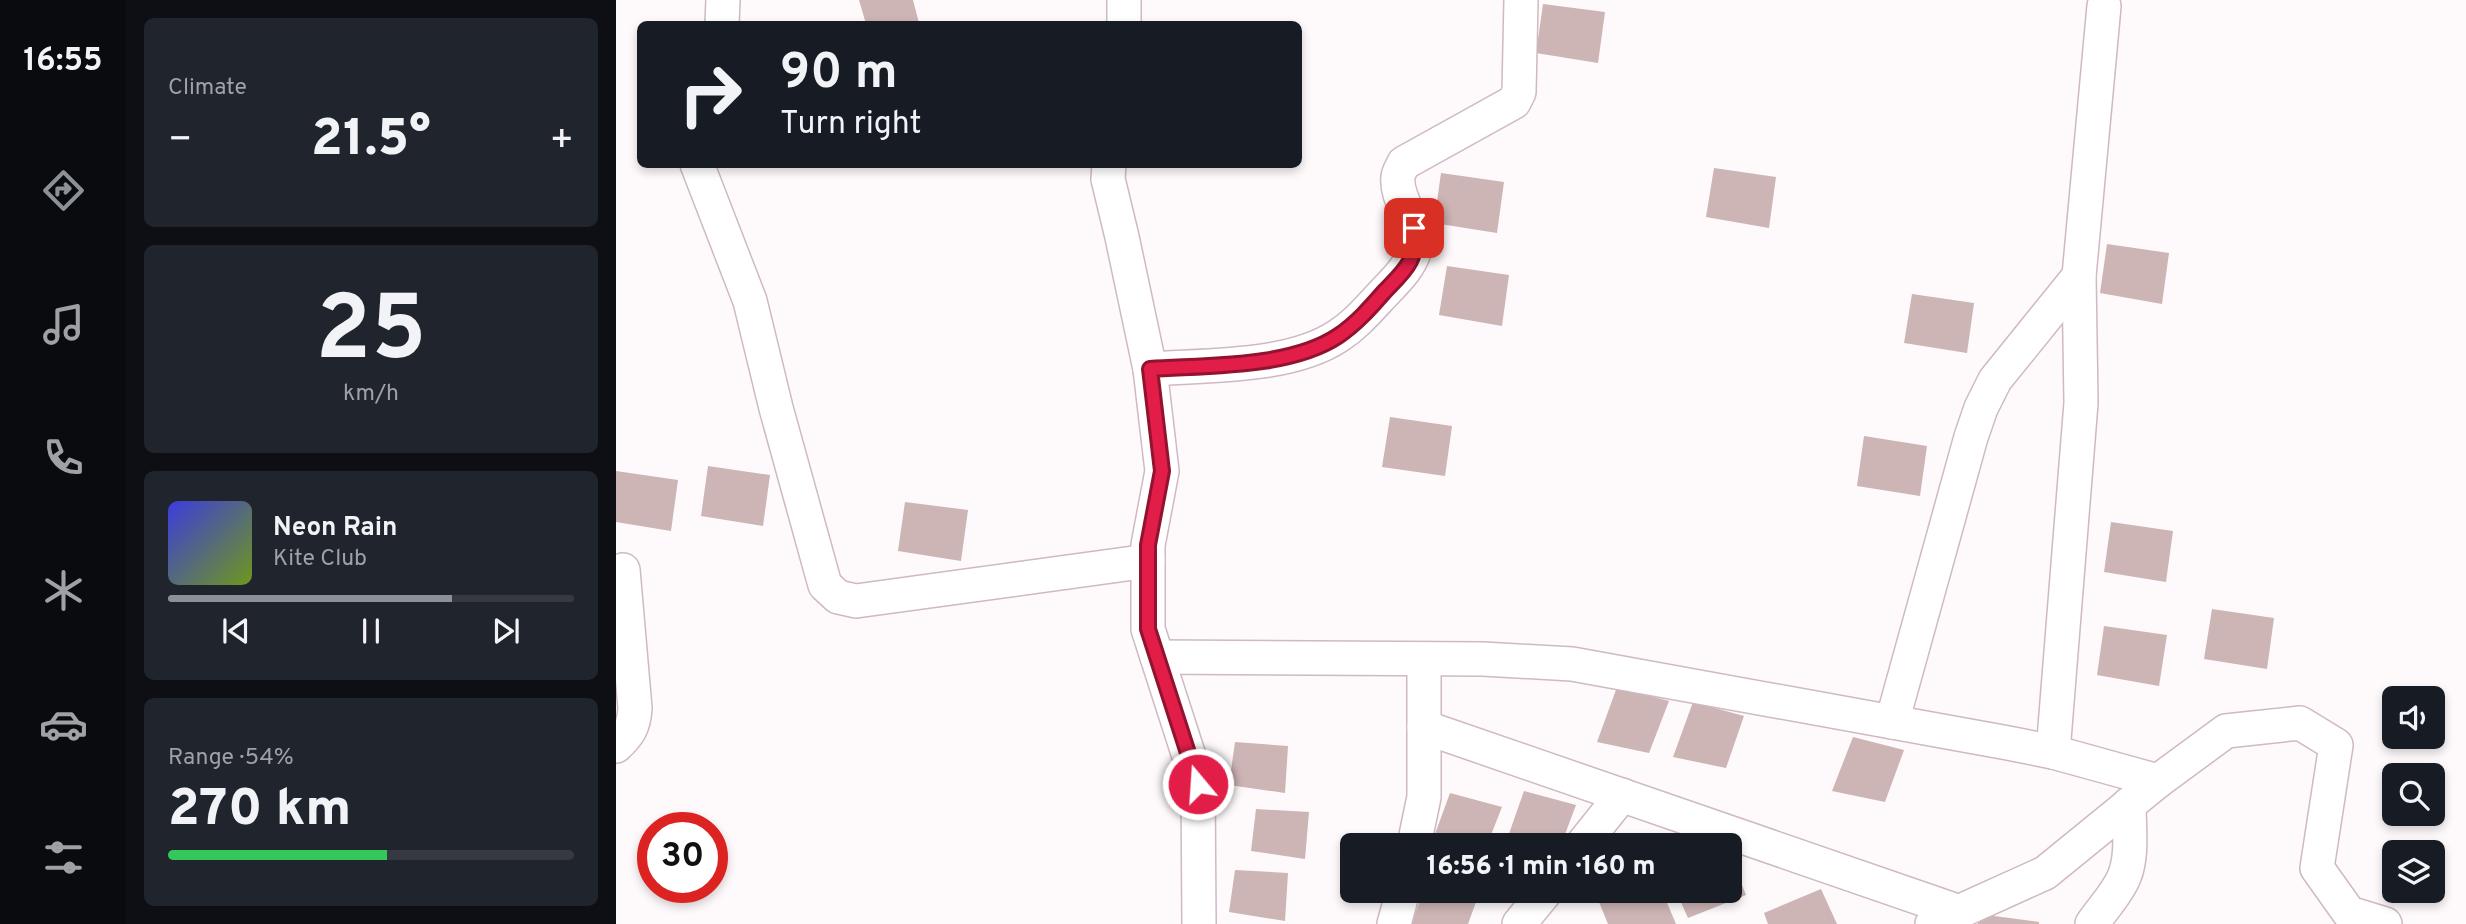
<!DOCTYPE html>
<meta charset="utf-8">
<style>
:root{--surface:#171b24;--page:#20242c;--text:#f1f3f6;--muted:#9ea1a6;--line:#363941;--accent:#8c9099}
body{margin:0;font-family:Overpass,sans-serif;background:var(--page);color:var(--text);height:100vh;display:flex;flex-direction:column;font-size:26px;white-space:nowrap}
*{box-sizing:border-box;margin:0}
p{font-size:23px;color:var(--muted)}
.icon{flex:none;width:38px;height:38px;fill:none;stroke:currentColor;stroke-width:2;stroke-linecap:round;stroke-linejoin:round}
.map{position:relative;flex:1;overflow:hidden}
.sheet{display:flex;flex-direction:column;gap:18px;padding:18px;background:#0d0f14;width:490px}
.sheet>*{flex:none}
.top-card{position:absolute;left:21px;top:21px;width:665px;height:147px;border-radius:10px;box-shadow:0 4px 10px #0003;background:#171b24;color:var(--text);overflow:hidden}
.controls{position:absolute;left:1766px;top:686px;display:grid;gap:14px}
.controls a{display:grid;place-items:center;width:63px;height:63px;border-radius:10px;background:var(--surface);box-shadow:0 4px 10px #0003;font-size:35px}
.speed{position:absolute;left:21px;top:812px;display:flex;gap:14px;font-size:35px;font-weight:700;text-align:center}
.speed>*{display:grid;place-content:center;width:91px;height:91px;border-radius:50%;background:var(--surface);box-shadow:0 4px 10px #0003;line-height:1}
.speed .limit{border:10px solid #d22;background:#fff;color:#111}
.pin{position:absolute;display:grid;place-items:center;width:60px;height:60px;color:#fff;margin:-30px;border-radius:14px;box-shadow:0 4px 10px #0006}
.me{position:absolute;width:77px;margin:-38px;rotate:342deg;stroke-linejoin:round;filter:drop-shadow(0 0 5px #0008)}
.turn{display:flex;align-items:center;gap:24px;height:147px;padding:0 28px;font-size:32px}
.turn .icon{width:91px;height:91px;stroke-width:2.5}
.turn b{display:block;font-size:49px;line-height:60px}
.big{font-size:52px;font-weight:800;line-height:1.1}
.sheet .tile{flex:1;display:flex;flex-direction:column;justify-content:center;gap:10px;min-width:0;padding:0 24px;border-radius:10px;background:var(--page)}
.sheet .dial{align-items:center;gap:0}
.dial b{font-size:91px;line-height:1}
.song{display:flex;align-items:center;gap:21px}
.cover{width:84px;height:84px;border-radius:10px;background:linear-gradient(135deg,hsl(240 70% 55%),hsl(80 70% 35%))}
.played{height:7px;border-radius:4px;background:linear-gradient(90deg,var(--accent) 70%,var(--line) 70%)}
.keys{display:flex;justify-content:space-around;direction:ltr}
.heat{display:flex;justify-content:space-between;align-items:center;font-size:38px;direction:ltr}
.charge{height:10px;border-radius:5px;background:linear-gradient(90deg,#34c759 54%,var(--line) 0)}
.trip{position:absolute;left:724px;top:833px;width:402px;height:70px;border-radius:10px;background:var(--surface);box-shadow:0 4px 10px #0003;font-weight:800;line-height:70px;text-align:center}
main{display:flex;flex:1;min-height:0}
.menu{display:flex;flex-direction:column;width:126px;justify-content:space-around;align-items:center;background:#090b0e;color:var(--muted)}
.menu .icon{width:49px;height:49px}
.menu .active{color:var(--accent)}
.menu b{font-size:32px;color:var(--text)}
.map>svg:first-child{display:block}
.building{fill:#cdb4b5}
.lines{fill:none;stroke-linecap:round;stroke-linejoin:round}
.street-casing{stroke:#cfb9c2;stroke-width:36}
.street{stroke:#fff;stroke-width:33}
.route-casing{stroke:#92132f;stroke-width:18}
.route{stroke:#e11d48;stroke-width:12}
</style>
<main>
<nav class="menu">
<b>16:55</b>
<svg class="icon active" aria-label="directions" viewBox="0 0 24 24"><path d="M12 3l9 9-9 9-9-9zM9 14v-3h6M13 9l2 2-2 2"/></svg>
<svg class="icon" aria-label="music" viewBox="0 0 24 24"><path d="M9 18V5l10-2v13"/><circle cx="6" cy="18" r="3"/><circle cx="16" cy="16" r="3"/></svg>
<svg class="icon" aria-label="phone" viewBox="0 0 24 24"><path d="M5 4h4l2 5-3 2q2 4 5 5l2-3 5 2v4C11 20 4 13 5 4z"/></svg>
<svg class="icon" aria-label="climate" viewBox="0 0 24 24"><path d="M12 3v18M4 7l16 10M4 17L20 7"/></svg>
<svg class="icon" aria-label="car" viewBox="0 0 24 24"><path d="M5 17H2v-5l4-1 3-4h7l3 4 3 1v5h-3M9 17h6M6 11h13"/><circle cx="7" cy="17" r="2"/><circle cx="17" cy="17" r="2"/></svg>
<svg class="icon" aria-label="filters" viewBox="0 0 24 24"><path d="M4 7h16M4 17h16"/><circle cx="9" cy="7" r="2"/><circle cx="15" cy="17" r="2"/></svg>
</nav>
<section class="sheet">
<div class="tile"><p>Climate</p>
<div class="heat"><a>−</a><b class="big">21.5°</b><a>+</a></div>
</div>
<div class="tile dial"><b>25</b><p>km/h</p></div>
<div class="tile">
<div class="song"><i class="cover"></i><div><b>Neon Rain</b><p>Kite Club</p></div></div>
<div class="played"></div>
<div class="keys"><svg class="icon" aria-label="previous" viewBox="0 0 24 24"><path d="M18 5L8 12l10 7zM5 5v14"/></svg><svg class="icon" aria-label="pause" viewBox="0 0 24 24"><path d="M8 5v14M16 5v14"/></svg><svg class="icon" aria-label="next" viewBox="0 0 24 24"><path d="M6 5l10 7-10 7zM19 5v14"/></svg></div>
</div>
<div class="tile"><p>Range · 54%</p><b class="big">270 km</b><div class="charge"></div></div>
</section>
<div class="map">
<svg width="1850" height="924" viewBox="0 0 1850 924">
<rect width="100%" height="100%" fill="#fef9fb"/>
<!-- building -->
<g class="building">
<path d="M243,0H297L303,23L250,24Z"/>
<path d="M927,4L989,12L982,63L920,53Z"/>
<path d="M1098,168L1160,177L1153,228L1090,217Z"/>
<path d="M825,173L888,182L881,233L818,223Z"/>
<path d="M1491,244L1553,253L1546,304L1484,293Z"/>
<path d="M831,266L893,275L886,326L823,315Z"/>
<path d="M1296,294L1358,303L1351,353L1288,343Z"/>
<path d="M774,417L836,426L829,476L766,467Z"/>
<path d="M1248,436L1311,446L1304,496L1241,486Z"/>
<path d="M92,466L154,475L147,526L85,516Z"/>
<path d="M0,471L62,480L55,531L0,522Z"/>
<path d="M289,502L352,510L345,561L282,551Z"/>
<path d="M1495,522L1557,531L1550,582L1488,572Z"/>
<path d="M1596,609L1658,618L1651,669L1588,659Z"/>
<path d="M1488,626L1551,635L1543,686L1481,675Z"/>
<path d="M1001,687L1053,701L1033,753L981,742Z"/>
<path d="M1077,702L1128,716L1110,768L1057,757Z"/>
<path d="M1237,737L1288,750L1269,802L1216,791Z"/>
<path d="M619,742L672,746L669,793L613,785Z"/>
<path d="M908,791L960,805L945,845H889Z"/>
<path d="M834,793L886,807L871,845H815Z"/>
<path d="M640,809L693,812L689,859L635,851Z"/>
<path d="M1115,858L1130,895L1072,918L1060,891H1115Z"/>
<path d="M619,870L672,873L669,921L613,912Z"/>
<path d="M1205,889L1221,924H1152L1148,913Z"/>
<path d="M808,891H864L852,924H795Z"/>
<path d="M1010,891H1046L1060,924H992L983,902Z"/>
<path d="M1363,914L1423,922V924H1362Z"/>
</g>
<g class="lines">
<defs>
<g id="street">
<path d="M106,24L107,0"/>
<path d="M508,24V0"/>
<path d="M81,164L134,301L160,408L209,585L222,597L240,601L532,561"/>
<path d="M493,164L492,179L506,237L534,369L546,471L532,545V629L582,784L583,924"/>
<path d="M534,369C591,365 674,368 722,336C739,325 751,311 765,296C778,282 794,268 799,249C806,224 779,202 782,177C782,173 786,167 788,163L898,102L903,92L905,0"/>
<path d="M541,657L867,659L956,664L1392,743L1437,752L1542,781"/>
<path d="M1276,722L1355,437L1365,408L1379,380L1463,276L1488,6"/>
<path d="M808,727L1344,912"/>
<path d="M0,746C13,734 18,726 19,708L7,570"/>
<path d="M1437,752L1465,403L1463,276"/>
<path d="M798,845L808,797V659"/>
<path d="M966,845L1006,795"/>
<path d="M778,924L787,891"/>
<path d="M903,924L930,891"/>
<path d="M1316,924L1429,873L1542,781L1610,731L1684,723L1720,745L1701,868L1733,913L1769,924"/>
<path d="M1476,924C1486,909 1501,894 1508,877C1517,856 1513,828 1513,804"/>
</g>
</defs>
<!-- street casing -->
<use href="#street" class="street-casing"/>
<!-- street -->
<use href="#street" class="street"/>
</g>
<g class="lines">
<defs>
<path id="route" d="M582,784L532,629V545L546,471L534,369C591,365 674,368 722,336C740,324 754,308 768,292C789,270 802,261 798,228"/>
</defs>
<!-- route casing -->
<use href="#route" class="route-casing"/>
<!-- route -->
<use href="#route" class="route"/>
</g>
</svg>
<div class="controls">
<a><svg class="icon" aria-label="sound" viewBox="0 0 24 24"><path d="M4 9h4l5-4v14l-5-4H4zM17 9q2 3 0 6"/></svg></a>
<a><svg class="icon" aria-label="search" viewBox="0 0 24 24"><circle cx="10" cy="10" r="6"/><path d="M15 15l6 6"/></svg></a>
<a><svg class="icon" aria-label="layers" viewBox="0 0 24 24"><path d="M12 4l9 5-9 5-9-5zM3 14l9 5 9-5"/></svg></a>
</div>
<div class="speed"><div class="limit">30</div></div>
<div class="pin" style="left:798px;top:228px;background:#d93025"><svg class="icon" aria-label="arrive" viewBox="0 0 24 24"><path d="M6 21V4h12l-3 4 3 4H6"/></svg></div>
<svg class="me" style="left:582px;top:784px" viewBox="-20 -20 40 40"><circle r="17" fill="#e11d48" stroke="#fff" stroke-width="3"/><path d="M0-11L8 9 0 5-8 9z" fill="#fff"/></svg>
<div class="trip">16:56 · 1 min · 160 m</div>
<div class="top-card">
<div class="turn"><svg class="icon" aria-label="right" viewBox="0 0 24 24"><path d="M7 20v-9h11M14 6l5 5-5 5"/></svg><div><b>90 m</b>Turn right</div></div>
</div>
</div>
</main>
